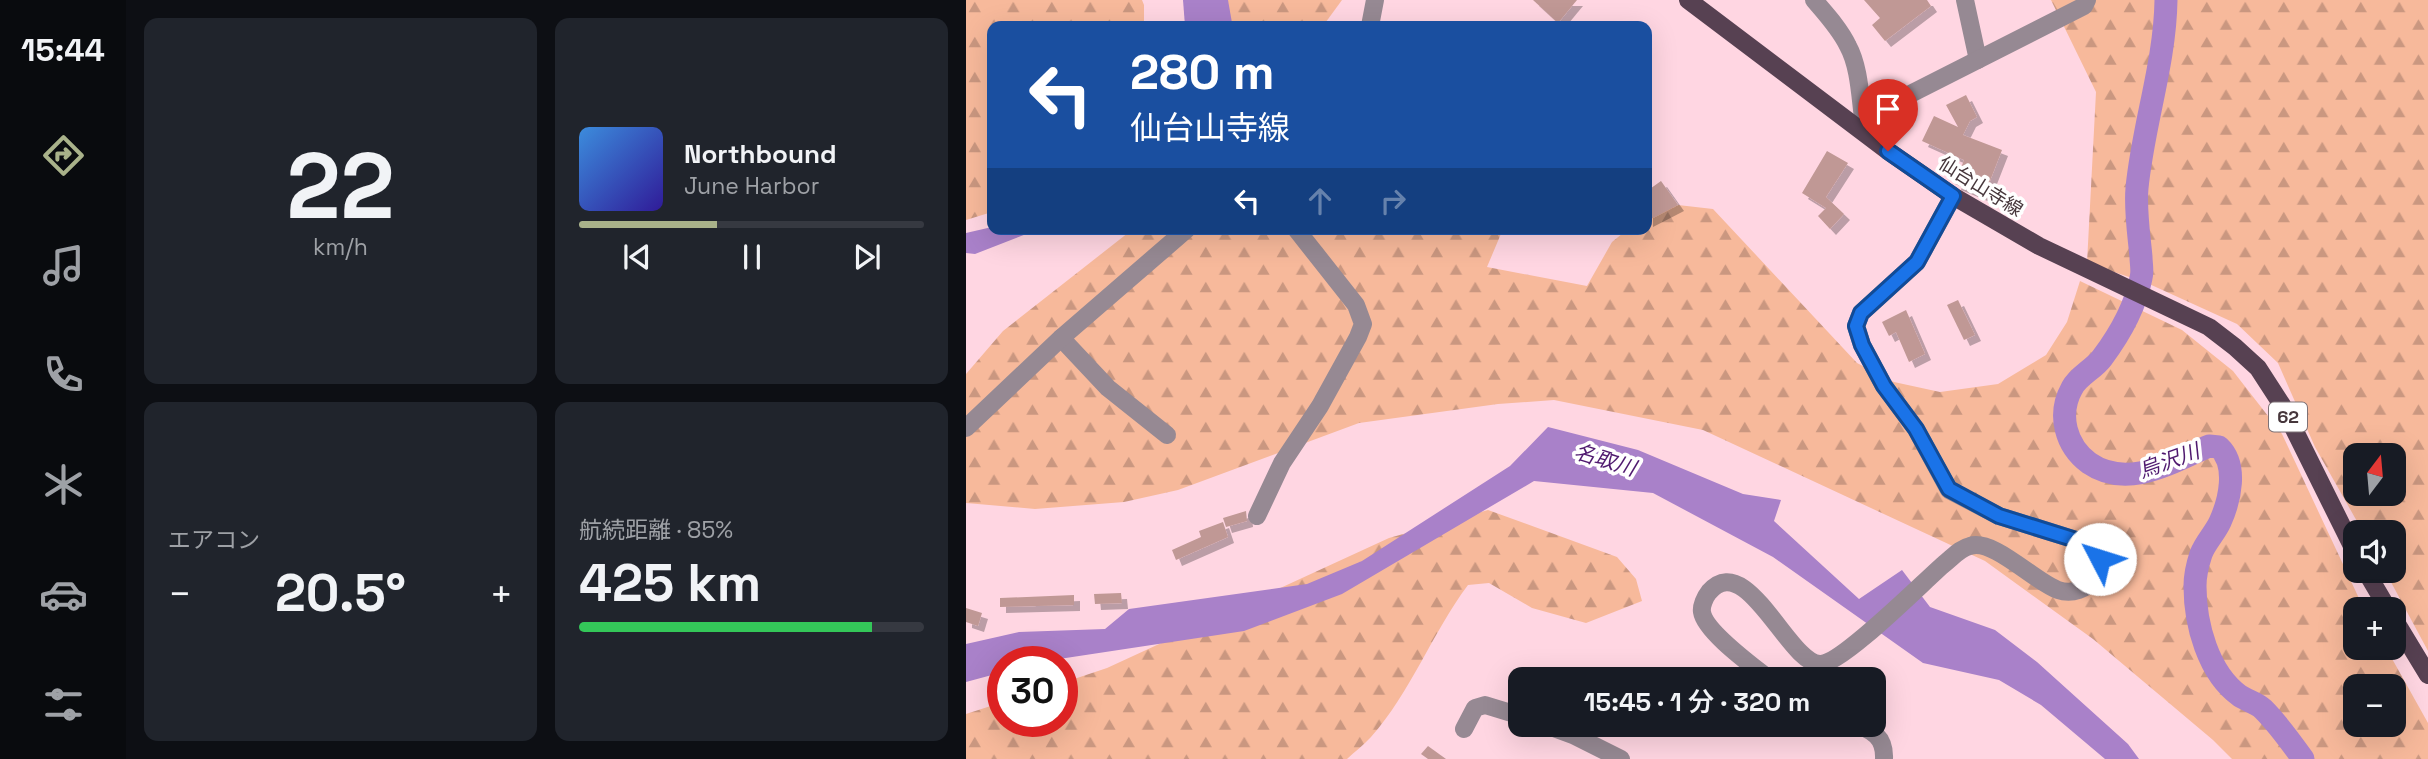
<!DOCTYPE html>
<html lang="ja">
<meta charset="utf-8">
<style>
:root{--surface:#171b24;--page:#20242c;--text:#f1f3f6;--muted:#9ea1a6;--line:#363941;--accent:#a9b28a}
body{margin:0;font-family:"Space Grotesk","Noto Sans JP",sans-serif;background:var(--page);color:var(--text);height:100vh;display:flex;flex-direction:column;font-size:26px;white-space:nowrap}
*{box-sizing:border-box;margin:0}
p{font-size:23px;color:var(--muted)}
.icon{flex:none;width:38px;height:38px;fill:none;stroke:currentColor;stroke-width:2;stroke-linecap:round;stroke-linejoin:round}
.map{position:relative;flex:1;overflow:hidden}
.side{display:flex;flex-direction:column;gap:18px;padding:18px;background:#0d0f14;width:840px}
.side>*{flex:none}
.banner{position:absolute;left:21px;top:21px;width:665px;height:214px;border-radius:14px;box-shadow:0 7px 28px #0002;background:#1a4fa0;color:#fff;overflow:hidden}
.needle{width:46px;rotate:16deg}
.controls{position:absolute;left:1377px;top:443px;display:grid;gap:14px}
.controls a{display:grid;place-items:center;width:63px;height:63px;border-radius:14px;background:var(--surface);box-shadow:0 7px 28px #0002;font-size:35px}
.speed{position:absolute;left:21px;top:646px;display:flex;gap:14px;font-size:35px;font-weight:700;text-align:center}
.speed>*{display:grid;place-content:center;width:91px;height:91px;border-radius:50%;background:var(--surface);box-shadow:0 7px 28px #0002;line-height:1}
.speed .limit{border:10px solid #d22;background:#fff;color:#111}
.pin{position:absolute;display:grid;place-items:center;width:60px;height:60px;color:#fff;margin:-72px -30px;border-radius:50% 50% 50% 0;rotate:-45deg;box-shadow:0 0 7px #0007}
.pin .icon{rotate:45deg}
.me{position:absolute;width:77px;margin:-38px;rotate:310deg;stroke-linejoin:round;filter:drop-shadow(0 0 5px #0008)}
.turn{display:flex;align-items:center;gap:24px;height:147px;padding:0 28px;font-size:32px}
.turn .icon{width:91px;height:91px;stroke-width:2.5}
.turn b{display:block;font-size:49px;line-height:60px}
.lanes{display:flex;align-items:center;height:66px;padding:0 28px;background:#0003;justify-content:center;gap:35px;direction:ltr}
.lanes .off{opacity:.35}
.big{font-size:52px;font-weight:600;line-height:1.1}
.side .widget{flex:1;display:flex;flex-direction:column;justify-content:center;gap:10px;min-width:0;padding:0 24px;border-radius:14px;background:var(--page)}
.side .dial{align-items:center;gap:0}
.dial b{font-size:91px;line-height:1}
.song{display:flex;align-items:center;gap:21px}
.cover{width:84px;height:84px;border-radius:10px;background:linear-gradient(135deg,hsl(210 70% 55%),hsl(250 70% 35%))}
.played{height:7px;border-radius:4px;background:linear-gradient(90deg,var(--accent) 40%,var(--line) 40%)}
.keys{display:flex;justify-content:space-around;direction:ltr}
.heat{display:flex;justify-content:space-between;align-items:center;font-size:38px;direction:ltr}
.charge{height:10px;border-radius:5px;background:linear-gradient(90deg,#34c759 85%,var(--line) 0)}
.side .tiles{flex:1;display:grid;gap:18px;grid-template-columns:repeat(2,1fr)}
.trip{position:absolute;left:542px;top:667px;width:378px;height:70px;border-radius:14px;background:var(--surface);box-shadow:0 7px 28px #0002;font-weight:600;line-height:70px;text-align:center}
main{display:flex;flex:1;min-height:0}
.tab-bar{display:flex;flex-direction:column;width:126px;justify-content:space-around;align-items:center;background:#090b0e;color:var(--muted)}
.tab-bar .icon{width:49px;height:49px}
.tab-bar .active{color:var(--accent)}
.tab-bar b{font-size:32px;color:var(--text)}
.map>svg:first-child{display:block}
.forest{fill:url(#forest-firs);fill-rule:evenodd}
.water{fill:#a981c9}
.lines{fill:none;stroke-linecap:round;stroke-linejoin:round}
.river{stroke:#a981c9;stroke-width:23}
.building{fill:#c09895;filter:url(#shadow)}
.minor{stroke:#968993;stroke-width:18}
.major{stroke:#574152;stroke-width:18}
.route-casing{stroke:#114b97;stroke-width:18}
.route{stroke:#1a73e8;stroke-width:12}
.labels{text-anchor:middle;stroke-width:7;stroke-linejoin:round;paint-order:stroke}
.shield{fill:#fff;stroke:#7e7276;stroke-width:2}
.shield-label{font-size:18px;font-weight:bold;fill:#46363b}
.street-label{font-size:19px;fill:#46363b;stroke:#fff}
.water-label{font-size:21px;font-style:italic;fill:#4f196f;stroke:#fff}
</style>
<main>
<nav class="tab-bar">
<b>15:44</b>
<svg class="icon active" aria-label="directions" viewBox="0 0 24 24"><path d="M12 3l9 9-9 9-9-9zM9 14v-3h6M13 9l2 2-2 2"/></svg>
<svg class="icon" aria-label="music" viewBox="0 0 24 24"><path d="M9 18V5l10-2v13"/><circle cx="6" cy="18" r="3"/><circle cx="16" cy="16" r="3"/></svg>
<svg class="icon" aria-label="phone" viewBox="0 0 24 24"><path d="M5 4h4l2 5-3 2q2 4 5 5l2-3 5 2v4C11 20 4 13 5 4z"/></svg>
<svg class="icon" aria-label="climate" viewBox="0 0 24 24"><path d="M12 3v18M4 7l16 10M4 17L20 7"/></svg>
<svg class="icon" aria-label="car" viewBox="0 0 24 24"><path d="M5 17H2v-5l4-1 3-4h7l3 4 3 1v5h-3M9 17h6M6 11h13"/><circle cx="7" cy="17" r="2"/><circle cx="17" cy="17" r="2"/></svg>
<svg class="icon" aria-label="filters" viewBox="0 0 24 24"><path d="M4 7h16M4 17h16"/><circle cx="9" cy="7" r="2"/><circle cx="15" cy="17" r="2"/></svg>
</nav>
<section class="side">
<div class="tiles">
<div class="widget dial"><b>22</b><p>km/h</p></div>
<div class="widget">
<div class="song"><i class="cover"></i><div><b>Northbound</b><p>June Harbor</p></div></div>
<div class="played"></div>
<div class="keys"><svg class="icon" aria-label="previous" viewBox="0 0 24 24"><path d="M18 5L8 12l10 7zM5 5v14"/></svg><svg class="icon" aria-label="pause" viewBox="0 0 24 24"><path d="M8 5v14M16 5v14"/></svg><svg class="icon" aria-label="next" viewBox="0 0 24 24"><path d="M6 5l10 7-10 7zM19 5v14"/></svg></div>
</div>
<div class="widget"><p>エアコン</p>
<div class="heat"><a>−</a><b class="big">20.5°</b><a>+</a></div>
</div>
<div class="widget"><p>航続距離 · 85%</p><b class="big">425 km</b><div class="charge"></div></div>
</div>
</section>
<div class="map">
<svg width="1462" height="759" viewBox="0 0 1462 759">
<defs>
<pattern id="forest-firs" width="22" height="20" patternUnits="userSpaceOnUse" patternTransform="scale(1.75)"><rect width="22" height="20" fill="#f7b99b"/><path d="M5 1l3.5 6h-7zM16 11l3.5 6h-7z" fill="#ca9780"/></pattern>
<filter id="shadow"><feDropShadow dx="6" dy="6" stdDeviation="0" flood-color="#0004"/></filter>
</defs>
<rect width="100%" height="100%" fill="#ffd6e2"/>
<!-- forest -->
<g class="forest">
<path d="M0,0H176L178,5V26H26V212L0,220Z"/>
<path d="M253,0H376L357,26H255Z"/>
<path d="M1085,0H1462V651L1419,571L1428,570V532H1397L1349,447L1312,363L1271,324L1181,283L1121,263L1130,92ZM1390,455H1428V494H1390Z"/>
<path d="M712,205L747,209L891,363L928,382L974,392L1032,384L1080,355L1101,322L1114,281L1216,330L1267,371L1316,434L1398,609H1390V648H1420L1462,723V759H1266L1247,740L1127,639L1019,561L737,430L588,400L532,404L393,423L212,490L158,502L69,509L0,503V374L37,331L167,229H537L521,267L621,286L646,242L662,229H681V217ZM1390,686H1428V724H1390Z"/>
<path d="M522,510L651,557L670,579L676,601L620,623L566,608L523,583L502,585C466,633 445,692 405,737C398,745 388,752 381,759H0V714L37,702V721H96V683L141,668L423,538Z"/>
</g>
<!-- water -->
<g class="water">
<path d="M217,0H262L266,23L264,26H219Z"/>
<path d="M26,227V229H73L9,254L0,253V233Z"/>
<path d="M582,427L672,450L777,494L815,500L808,521L893,599L936,570L964,607L1029,630L1071,662L1162,744L1173,759H1139L1075,705L1033,680L957,663L807,557L687,493L568,481L376,594L278,631L80,661L37,662V672L0,682V644L53,632L139,629L163,609L341,584L396,561L544,466Z"/>
</g>
<g class="lines">
<!-- river -->
<path class="river" d="M1200,0C1199,64 1177,125 1171,188C1169,210 1173,235 1175,257C1175,264 1177,271 1175,278C1169,308 1154,334 1136,358C1128,369 1112,376 1106,388C1091,415 1100,446 1123,463C1162,490 1206,462 1243,446L1253,447C1272,465 1264,500 1254,522C1249,533 1239,543 1235,554C1232,563 1229,576 1229,586C1229,624 1242,673 1274,696C1282,701 1291,703 1297,709C1312,724 1325,742 1337,759"/>
</g>
<!-- building -->
<g class="building">
<path d="M567,0H611L592,23Z"/>
<path d="M898,0H961L965,6L919,41L906,25L914,18Z"/>
<path d="M1000,95L1011,117L1004,121L997,135L1036,150L1018,196L989,184L998,160L956,141L968,116L992,127L980,105Z"/>
<path d="M861,151L882,163L860,197L878,214L864,229L852,216L860,208L836,193Z"/>
<path d="M695,181L712,205L681,221V191Z"/>
<path d="M992,300L1009,335L998,340L981,305Z"/>
<path d="M940,310L959,354L943,362L930,332L923,336L916,322Z"/>
<path d="M280,511L281,521L260,527L257,518Z"/>
<path d="M257,522L262,537L210,560L206,550L235,537L233,531Z"/>
<path d="M155,593L156,603L129,604L128,594Z"/>
<path d="M108,595V605L34,607V598Z"/>
<path d="M0,608L16,613L12,626L0,622Z"/>
<path d="M462,746L480,759H462L455,754Z"/>
</g>
<g class="lines">
<!-- minor -->
<g class="minor">
<path d="M848,0C860,14 874,29 882,46C893,66 894,95 897,118"/>
<path d="M999,0L1012,60"/>
<path d="M404,26L409,0"/>
<path d="M892,126L897,118L1118,6L1121,0"/>
<path d="M95,338L142,388L201,435"/>
<path d="M0,428L95,338L221,229"/>
<path d="M291,516L316,463L354,406L392,337L397,324L390,305L330,229"/>
<path d="M803,679C787,666 739,632 736,612C735,606 739,597 743,592C781,548 823,666 855,664C877,663 956,583 978,564C986,558 994,548 1004,546C1027,538 1069,582 1092,590C1121,600 1149,565 1126,545L1033,516L983,490L950,429L918,386L896,345L890,326L895,313L951,262L987,196"/>
<path d="M577,724L607,735L655,759"/>
<path d="M887,724C907,730 919,737 918,759"/>
<path d="M498,729L509,708L519,705L555,716"/>
</g>
<!-- major -->
<g class="major">
<path d="M722,0L922,151L987,196L1073,246L1243,327L1269,347L1292,368L1316,405L1390,554"/>
<path d="M1399,570L1422,609"/>
<path d="M1428,619L1462,675"/>
</g>
</g>
<g class="lines">
<defs>
<path id="route" d="M922,151L987,196L951,262L895,313L890,326L896,345L918,386L950,429L983,489L1033,516L1126,545L1132,551L1134,559"/>
</defs>
<!-- route casing -->
<use href="#route" class="route-casing"/>
<!-- route -->
<use href="#route" class="route"/>
</g>
<g class="labels">
<!-- shield labels -->
<rect class="shield" x="1303" y="402.5" width="38" height="29" rx="5"/>
<g class="shield-label">
<text x="1322" y="423">62</text>
</g>
<!-- street labels -->
<g class="street-label">
<text transform="translate(1015 186) rotate(32)" y="7">仙台山寺線</text>
</g>
<!-- water labels -->
<g class="water-label">
<text transform="translate(639 460) rotate(17)" y="7">名取川</text>
<text transform="translate(1203 461) rotate(-20)" y="7">烏沢川</text>
</g>
</g>
</svg>
<div class="controls">
<a><svg class="needle" viewBox="-14 -14 28 28"><path d="M0-13l5 13h-10z" fill="#e53935"/><path d="M0 13l5-13h-10z" fill="#9ea1a6"/></svg></a>
<a><svg class="icon" aria-label="sound" viewBox="0 0 24 24"><path d="M4 9h4l5-4v14l-5-4H4zM17 9q2 3 0 6"/></svg></a>
<a>+</a>
<a>−</a>
</div>
<div class="speed"><div class="limit">30</div></div>
<div class="pin" style="left:922px;top:151px;background:#d93025"><svg class="icon" aria-label="arrive" viewBox="0 0 24 24"><path d="M6 21V4h12l-3 4 3 4H6"/></svg></div>
<svg class="me" style="left:1134px;top:559px" viewBox="-20 -20 40 40"><circle r="19" fill="#fff"/><path d="M0-13L10 11 0 6-10 11z" fill="#1a73e8"/></svg>
<div class="trip">15:45 · 1 分 · 320 m</div>
<div class="banner">
<div class="turn"><svg class="icon" aria-label="left" viewBox="0 0 24 24"><path d="M17 20v-9H6M10 6l-5 5 5 5"/></svg><div><b>280 m</b>仙台山寺線</div></div>
<div class="lanes"><svg class="icon" aria-label="left" viewBox="0 0 24 24"><path d="M17 20v-9H6M10 6l-5 5 5 5"/></svg><svg class="icon off" aria-label="ahead" viewBox="0 0 24 24"><path d="M12 20V5M6 11l6-6 6 6"/></svg><svg class="icon off" aria-label="right" viewBox="0 0 24 24"><path d="M7 20v-9h11M14 6l5 5-5 5"/></svg></div>
</div>
</div>
</main>
